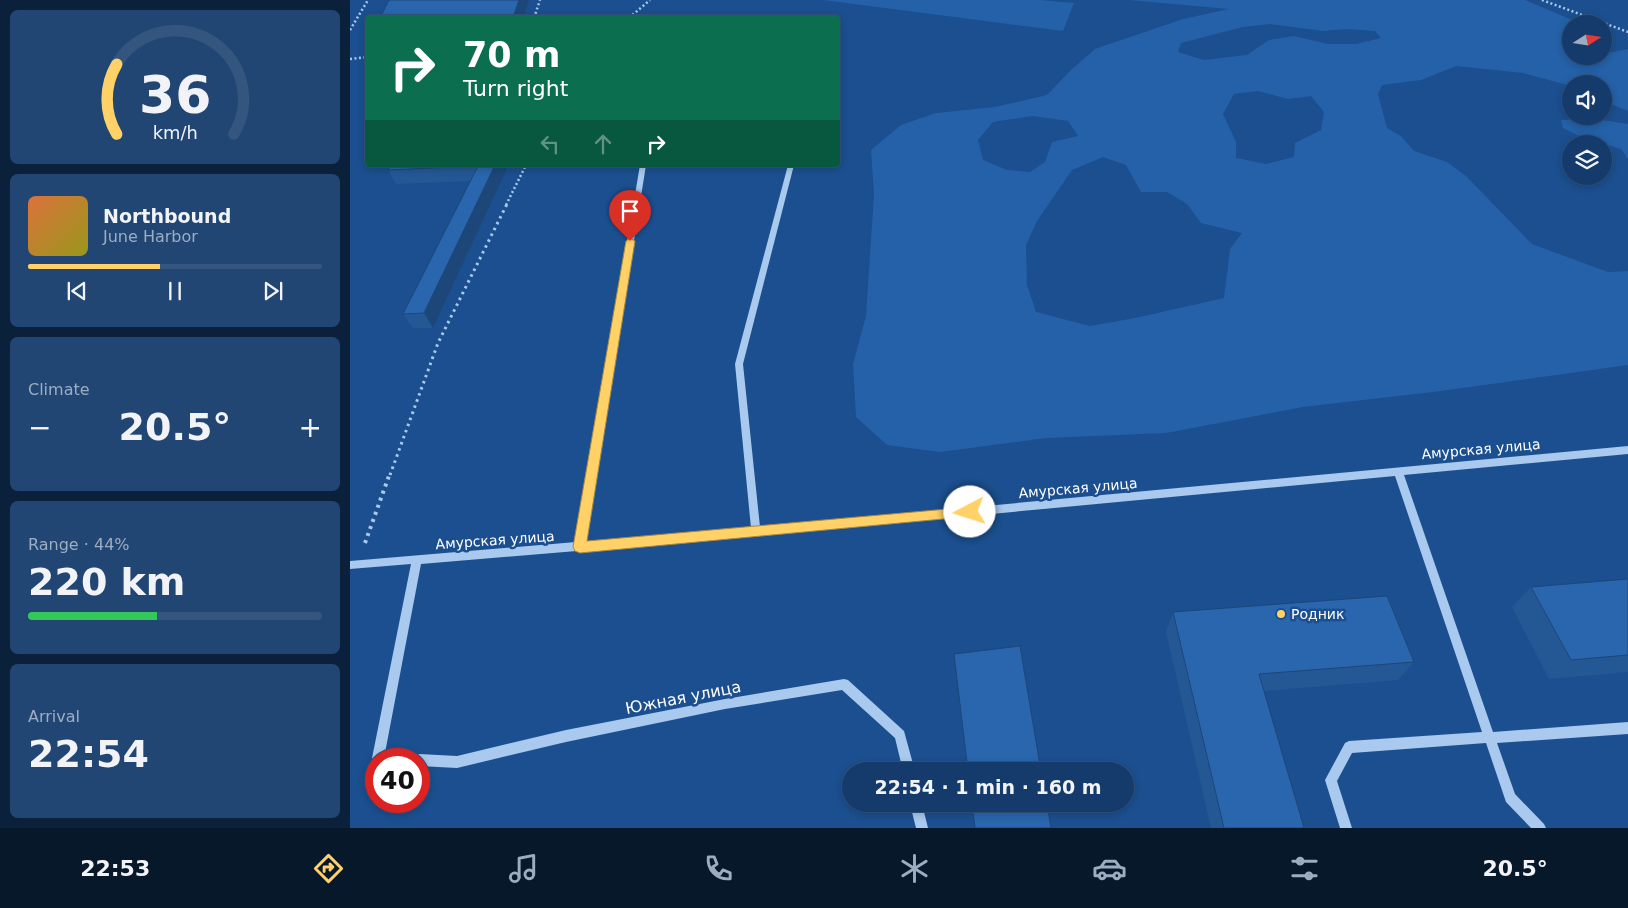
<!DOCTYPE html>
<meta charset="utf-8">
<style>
:root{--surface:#143b6b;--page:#214673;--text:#f1f3f6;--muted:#9dadc1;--line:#33557e;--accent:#ffd166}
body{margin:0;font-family:"DejaVu Sans",sans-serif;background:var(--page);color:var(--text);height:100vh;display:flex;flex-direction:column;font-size:19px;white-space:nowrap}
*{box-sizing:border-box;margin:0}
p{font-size:16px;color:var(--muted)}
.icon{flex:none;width:28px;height:28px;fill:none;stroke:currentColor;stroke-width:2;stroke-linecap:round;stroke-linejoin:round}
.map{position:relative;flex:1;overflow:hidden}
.drawer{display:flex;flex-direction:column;gap:10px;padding:10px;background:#0b203b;width:350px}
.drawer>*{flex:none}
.banner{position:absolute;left:15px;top:15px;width:475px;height:152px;border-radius:5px;box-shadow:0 2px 8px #0003,0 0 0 1px var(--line);background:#0b6e4f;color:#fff;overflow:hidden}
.needle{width:32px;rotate:78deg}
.fabs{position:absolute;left:1212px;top:15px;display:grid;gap:10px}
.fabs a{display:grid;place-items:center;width:50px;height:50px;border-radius:50%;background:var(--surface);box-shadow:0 2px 8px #0003,0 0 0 1px var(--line);font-size:25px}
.speed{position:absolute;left:15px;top:748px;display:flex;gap:10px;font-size:25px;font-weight:700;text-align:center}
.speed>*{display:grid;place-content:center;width:65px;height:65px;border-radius:50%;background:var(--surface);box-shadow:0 2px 8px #0003,0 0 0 1px var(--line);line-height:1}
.speed .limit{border:8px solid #d22;background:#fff;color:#111}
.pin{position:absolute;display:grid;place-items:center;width:42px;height:42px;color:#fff;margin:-51px -21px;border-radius:50% 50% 50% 0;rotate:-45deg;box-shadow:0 0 5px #0007}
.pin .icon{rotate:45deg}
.me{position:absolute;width:55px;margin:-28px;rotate:265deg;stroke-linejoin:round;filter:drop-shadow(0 0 4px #0008)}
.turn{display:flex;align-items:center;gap:18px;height:105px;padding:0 15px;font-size:22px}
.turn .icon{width:65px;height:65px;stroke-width:2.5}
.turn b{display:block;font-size:35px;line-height:42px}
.lanes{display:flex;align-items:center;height:48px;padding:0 15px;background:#0003;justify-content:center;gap:25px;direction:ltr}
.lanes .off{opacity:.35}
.big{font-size:38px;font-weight:700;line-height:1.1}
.drawer .card{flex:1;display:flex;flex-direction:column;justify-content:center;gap:8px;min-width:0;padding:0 18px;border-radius:8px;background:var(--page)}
.drawer .dial{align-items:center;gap:0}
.dial svg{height:130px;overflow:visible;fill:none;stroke:var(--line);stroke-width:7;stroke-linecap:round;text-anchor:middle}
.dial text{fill:var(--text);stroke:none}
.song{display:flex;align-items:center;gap:15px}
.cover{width:60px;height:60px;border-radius:8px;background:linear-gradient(135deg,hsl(20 70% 55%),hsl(60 70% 35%))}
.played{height:5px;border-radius:2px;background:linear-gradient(90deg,var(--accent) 45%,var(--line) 45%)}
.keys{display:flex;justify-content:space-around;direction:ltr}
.heat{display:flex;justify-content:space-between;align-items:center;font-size:28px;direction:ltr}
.charge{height:8px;border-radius:4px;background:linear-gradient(90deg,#34c759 44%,var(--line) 0)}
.trip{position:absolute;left:492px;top:762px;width:292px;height:50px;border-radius:25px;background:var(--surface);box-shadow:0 2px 8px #0003,0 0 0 1px var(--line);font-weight:700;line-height:50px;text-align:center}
.tabs{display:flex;height:80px;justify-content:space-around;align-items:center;background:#08182b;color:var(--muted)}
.tabs .icon{width:35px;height:35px}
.tabs .current{color:var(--accent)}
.tabs b{font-size:22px;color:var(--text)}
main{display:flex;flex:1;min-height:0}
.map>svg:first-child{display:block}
.green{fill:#2461a8;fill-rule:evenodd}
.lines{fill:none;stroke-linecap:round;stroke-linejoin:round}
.path-far2{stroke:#a9c9ee;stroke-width:2.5;stroke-dasharray:2 2.5;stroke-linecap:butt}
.path-far1{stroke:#a9c9ee;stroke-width:3;stroke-dasharray:2.5 4;stroke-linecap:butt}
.path{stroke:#a9c9ee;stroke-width:4;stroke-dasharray:3 4.5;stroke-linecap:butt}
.minor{fill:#a9c9ee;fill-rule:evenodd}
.wall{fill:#245895}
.shaded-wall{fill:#1d4779}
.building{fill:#2a66ad;stroke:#1d4779}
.route{fill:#ffd166;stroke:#a68842}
.poi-dot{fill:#ffd166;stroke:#1b4f8f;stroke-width:2}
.labels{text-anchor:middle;stroke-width:5;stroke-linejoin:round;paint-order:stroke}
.street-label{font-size:14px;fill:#fff;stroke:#1b4f8f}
.poi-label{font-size:14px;fill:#fff;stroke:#1b4f8f;text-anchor:start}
.near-street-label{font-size:16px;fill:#fff;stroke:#1b4f8f}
</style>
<main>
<section class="drawer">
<div class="card dial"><svg viewBox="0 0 100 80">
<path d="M14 69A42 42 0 1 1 86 69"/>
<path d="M14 69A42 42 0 0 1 14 26" stroke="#ffd166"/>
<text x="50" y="56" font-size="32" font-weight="700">36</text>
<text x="50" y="72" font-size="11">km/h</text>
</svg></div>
<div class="card">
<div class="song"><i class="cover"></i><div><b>Northbound</b><p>June Harbor</p></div></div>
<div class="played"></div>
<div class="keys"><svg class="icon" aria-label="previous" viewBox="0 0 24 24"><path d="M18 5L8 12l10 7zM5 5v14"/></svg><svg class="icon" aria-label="pause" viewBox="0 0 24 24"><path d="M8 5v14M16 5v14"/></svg><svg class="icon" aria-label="next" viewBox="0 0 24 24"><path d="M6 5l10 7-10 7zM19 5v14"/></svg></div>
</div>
<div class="card"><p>Climate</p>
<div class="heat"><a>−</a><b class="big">20.5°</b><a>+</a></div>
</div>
<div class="card"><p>Range · 44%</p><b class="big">220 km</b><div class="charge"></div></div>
<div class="card"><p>Arrival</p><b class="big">22:54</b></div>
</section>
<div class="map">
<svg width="1278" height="828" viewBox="0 0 1278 828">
<rect width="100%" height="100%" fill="#1b4f8f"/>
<!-- green -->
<g class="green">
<path d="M473,0H690L724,3L713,31Z"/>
<path d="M778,0H1175L1232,24H1221V56H1254V54L1278,49V111L1254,101V84H1221V86L1173,73L1106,66L1071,80L1032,85L1028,94L1037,128L1051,136L1064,151L1097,162L1116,176L1182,244L1258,272L1278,271V365L1091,391L953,407L816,433L696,438L590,452L537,445L506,417L503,364L516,316L524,194L521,150L551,125L586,113L645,107L697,95L721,70L745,49L833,19L879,9ZM920,24L973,31L996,29L1025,31L1031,38L1006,44H978L944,36L919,40L897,55L854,60L828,52L831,43L893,27ZM908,91L938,99L961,96L974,112L971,130L945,143L944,157L916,164L886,158V142L873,114L884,94ZM683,116L718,121L728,136L702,142L695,162L680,172L657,170L633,160L628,140L643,122ZM753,157L776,165L791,192H817L837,204L851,223L892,233L880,249L874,298L785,318L740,326L686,312L677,285L676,245L687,221L722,170Z"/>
<path d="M1245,119L1278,124V159L1271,149L1231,137L1213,128L1211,120Z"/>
</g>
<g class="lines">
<!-- path-far2 -->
<g class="path-far2">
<path d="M1192,0L1278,32"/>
<path d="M184,18L190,0"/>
<path d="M279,18L300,0"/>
<path d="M0,30L18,0"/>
<path d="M0,59L18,57"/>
<path d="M156,205L176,165"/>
</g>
<!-- path-far1 -->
<path class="path-far1" d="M40,475L88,343L157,204"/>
<!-- path -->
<path class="path" d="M15,543L40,473"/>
<!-- minor -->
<g class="minor">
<path d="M290,165H296L236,542L401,528L385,364L438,165H444L393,364L410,527L1278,446V454L1054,475L1143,732L1278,722V734L1147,743L1165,794L1194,824L1196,828H1181L1156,802L1136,743L1002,753L987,781L1002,828H990L975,780L995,743L999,741L1132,732L1045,476L406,536L71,564L35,753L39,755L41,759H26V763L24,762L22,758L61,564L0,569V561L226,542Z"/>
<path d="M494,679L498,680L554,731L565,771H553L545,738L492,690L375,709L216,742L107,768L69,766V759H64L65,756L69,754L107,756L216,730L375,699Z"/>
<path d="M560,804H572L578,828H566Z"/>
</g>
</g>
<!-- wall -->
<g class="wall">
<path d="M41,165H156L157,169L83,328H63L53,314L121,181L46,184L38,170Z"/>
<path d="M1278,579V672L1199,679L1162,607L1181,587Z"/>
<path d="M823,612L1064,662L1048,680L914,691L954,828H861L816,632Z"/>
</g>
<!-- shaded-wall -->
<g class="shaded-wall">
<path d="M169,0H179L173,18H163Z"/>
<path d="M145,165H156L157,169L83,328L74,313Z"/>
</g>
<!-- building -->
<g class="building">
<path d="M39,0H169L163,18H30Z"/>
<path d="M41,165H145L74,313L53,314L128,166L38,170Z"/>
<path d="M1278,579V655L1221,660L1181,587Z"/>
<path d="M1037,596L1064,662L909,674L954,828H874L823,612Z"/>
<path d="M670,646L691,771H618L604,654Z"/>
<path d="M622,804H697L701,828H625Z"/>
</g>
<!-- route -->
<path class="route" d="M280,238L285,241L237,541L620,507L625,508L627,512L625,516L230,553L225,551L223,547L276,241Z"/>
<!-- markers -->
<circle class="poi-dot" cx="931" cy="614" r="5"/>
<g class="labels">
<!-- street labels -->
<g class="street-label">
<text transform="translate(1131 449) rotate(-5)" y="5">Амурская улица</text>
<text transform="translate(728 488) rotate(-5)" y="5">Амурская улица</text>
<text transform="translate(145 540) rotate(-4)" y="5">Амурская улица</text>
</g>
<!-- poi labels -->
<g class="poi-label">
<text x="941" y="619">Родник</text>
</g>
<!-- near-street labels -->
<g class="near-street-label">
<text transform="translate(333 697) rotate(-11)" y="6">Южная улица</text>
</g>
</g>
</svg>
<div class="fabs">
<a><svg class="needle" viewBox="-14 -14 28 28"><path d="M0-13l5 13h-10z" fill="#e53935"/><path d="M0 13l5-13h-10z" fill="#9dadc1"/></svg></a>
<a><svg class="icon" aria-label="sound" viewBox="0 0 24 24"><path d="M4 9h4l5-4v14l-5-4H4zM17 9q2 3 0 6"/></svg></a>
<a><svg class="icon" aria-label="layers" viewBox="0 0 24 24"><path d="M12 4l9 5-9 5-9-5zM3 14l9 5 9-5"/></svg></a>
</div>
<div class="speed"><div class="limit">40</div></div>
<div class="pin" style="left:280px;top:241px;background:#d93025"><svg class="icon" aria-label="arrive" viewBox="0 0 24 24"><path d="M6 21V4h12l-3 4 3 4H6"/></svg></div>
<svg class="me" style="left:620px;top:512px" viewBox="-20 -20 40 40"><circle r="19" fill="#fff"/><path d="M0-13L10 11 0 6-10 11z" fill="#ffd166"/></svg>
<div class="trip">22:54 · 1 min · 160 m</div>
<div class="banner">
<div class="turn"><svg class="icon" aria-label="right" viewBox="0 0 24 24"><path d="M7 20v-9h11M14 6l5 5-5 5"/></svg><div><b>70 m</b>Turn right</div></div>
<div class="lanes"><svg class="icon off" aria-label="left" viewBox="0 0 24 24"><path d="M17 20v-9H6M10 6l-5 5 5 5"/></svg><svg class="icon off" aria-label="ahead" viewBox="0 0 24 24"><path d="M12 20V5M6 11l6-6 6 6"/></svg><svg class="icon" aria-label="right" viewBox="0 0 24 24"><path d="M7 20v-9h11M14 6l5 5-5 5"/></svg></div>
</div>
</div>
</main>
<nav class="tabs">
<b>22:53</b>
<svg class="icon current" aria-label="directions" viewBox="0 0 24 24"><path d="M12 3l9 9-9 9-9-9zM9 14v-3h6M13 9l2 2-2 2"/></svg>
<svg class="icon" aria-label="music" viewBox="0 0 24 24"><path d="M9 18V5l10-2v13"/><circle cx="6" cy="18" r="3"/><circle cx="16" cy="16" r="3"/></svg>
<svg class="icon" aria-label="phone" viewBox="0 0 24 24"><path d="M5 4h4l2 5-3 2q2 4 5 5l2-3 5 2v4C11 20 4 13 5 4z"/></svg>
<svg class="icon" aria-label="climate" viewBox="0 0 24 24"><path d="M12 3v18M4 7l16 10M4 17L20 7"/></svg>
<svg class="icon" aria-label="car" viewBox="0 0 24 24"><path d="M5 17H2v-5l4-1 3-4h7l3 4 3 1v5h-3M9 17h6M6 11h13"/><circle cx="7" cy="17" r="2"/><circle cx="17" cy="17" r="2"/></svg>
<svg class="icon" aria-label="filters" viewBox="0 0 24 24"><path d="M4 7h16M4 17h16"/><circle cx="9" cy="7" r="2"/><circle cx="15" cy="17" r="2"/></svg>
<b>20.5°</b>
</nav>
